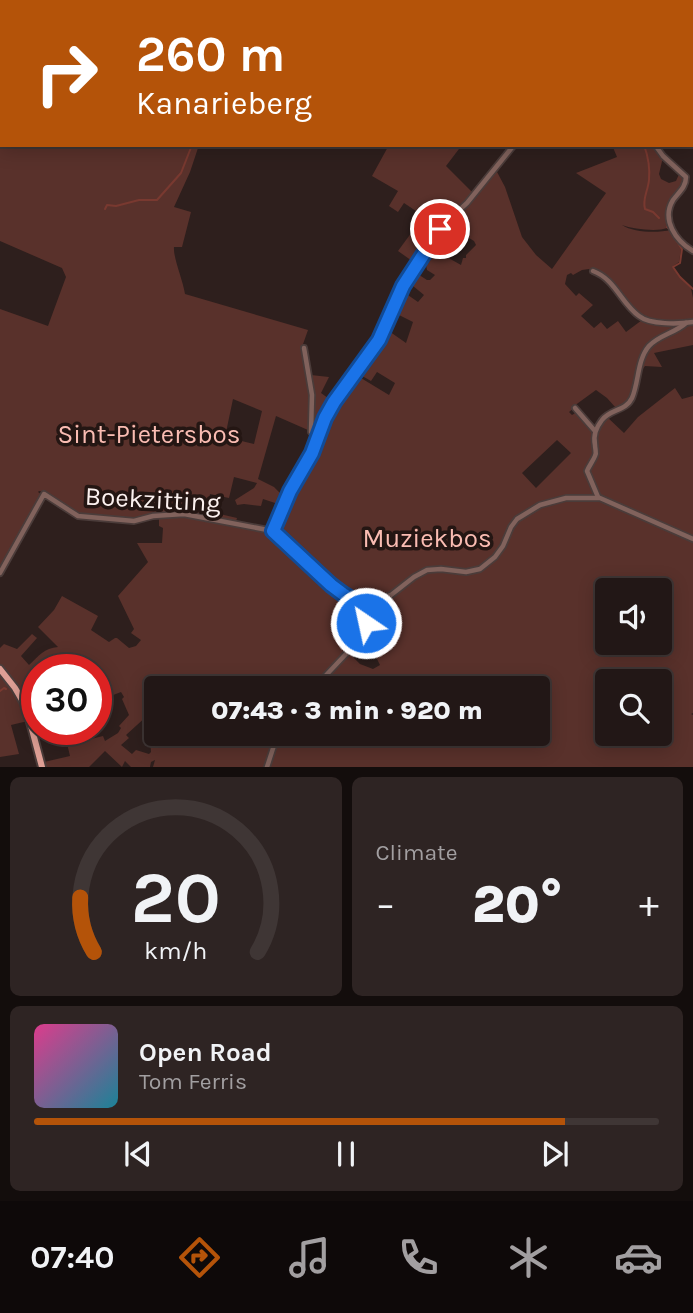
<!DOCTYPE html>
<meta charset="utf-8">
<style>
:root{--surface:#221716;--page:#2e2423;--text:#f1f3f6;--muted:#a29fa1;--line:#3f3635;--accent:#b45309}
body{margin:0;font-family:Karla,sans-serif;background:var(--page);color:var(--text);height:100vh;display:flex;flex-direction:column;font-size:26px;white-space:nowrap}
*{box-sizing:border-box;margin:0}
p{font-size:23px;color:var(--muted)}
.icon{flex:none;width:38px;height:38px;fill:none;stroke:currentColor;stroke-width:2;stroke-linecap:round;stroke-linejoin:round}
.map{position:relative;height:767px;overflow:hidden}
.side{display:flex;flex-direction:column;gap:10px;padding:10px;background:#130d0c;flex:1}
.side>*{flex:none}
.hud{position:absolute;left:0px;top:0px;width:693px;height:147px;box-shadow:0 4px 18px #0003,0 0 0 2px var(--line);background:#b45309;color:#fff;overflow:hidden}
.tools{position:absolute;left:595px;top:578px;display:grid;gap:14px}
.tools a{display:grid;place-items:center;width:77px;height:77px;border-radius:7px;background:var(--surface);box-shadow:0 4px 18px #0003,0 0 0 2px var(--line);font-size:35px}
.speed{position:absolute;left:21px;top:654px;display:flex;gap:14px;font-size:35px;font-weight:700;text-align:center}
.speed>*{display:grid;place-content:center;width:91px;height:91px;border-radius:50%;background:var(--surface);box-shadow:0 4px 18px #0003,0 0 0 2px var(--line);line-height:1}
.speed .limit{border:10px solid #d22;background:#fff;color:#111}
.pin{position:absolute;display:grid;place-items:center;width:60px;height:60px;color:#fff;margin:-30px;border:4px solid #fff;border-radius:50%;box-shadow:0 2px 7px #0007}
.me{position:absolute;width:77px;margin:-38px;rotate:326deg;stroke-linejoin:round;filter:drop-shadow(0 0 5px #0008)}
.turn{display:flex;align-items:center;gap:24px;height:147px;padding:0 21px;font-size:32px}
.turn .icon{width:91px;height:91px;stroke-width:2.5}
.turn b{display:block;font-size:49px;line-height:60px}
.big{font-size:52px;font-weight:800;line-height:1.1}
.side .widget{flex:1;display:flex;flex-direction:column;justify-content:center;gap:10px;min-width:0;padding:0 24px;border-radius:10px;background:var(--page)}
.side .dial{align-items:center;gap:0}
.dial svg{height:182px;overflow:visible;fill:none;stroke:var(--line);stroke-width:7;stroke-linecap:round;text-anchor:middle}
.dial text{fill:var(--text);stroke:none}
.song{display:flex;align-items:center;gap:21px}
.cover{width:84px;height:84px;border-radius:10px;background:linear-gradient(135deg,hsl(330 70% 55%),hsl(190 70% 35%))}
.played{height:7px;border-radius:4px;background:linear-gradient(90deg,var(--accent) 85%,var(--line) 85%)}
.keys{display:flex;justify-content:space-around;direction:ltr}
.heat{display:flex;justify-content:space-between;align-items:center;font-size:38px;direction:ltr}
.side .tiles{flex:1;display:grid;gap:10px;grid-template-columns:1fr 1fr}
.widget:last-child{grid-column:span 2}
.trip{position:absolute;left:144px;top:676px;width:406px;height:70px;border-radius:7px;background:var(--surface);box-shadow:0 4px 18px #0003,0 0 0 2px var(--line);font-weight:800;line-height:70px;text-align:center}
.tab-bar{display:flex;height:112px;justify-content:space-around;align-items:center;background:#0e0909;color:var(--muted)}
.tab-bar .icon{width:49px;height:49px}
.tab-bar .current{color:var(--accent)}
.tab-bar b{font-size:32px;color:var(--text)}
.map>svg:first-child{display:block}
.green{fill:#59312b;fill-rule:evenodd}
.lines{fill:none;stroke-linecap:round;stroke-linejoin:round}
.stream{stroke:#793930;stroke-width:2}
.minor-casing{stroke:#4b3c3a;stroke-width:8}
.major-casing{stroke:#4b3c3a;stroke-width:10}
.minor{stroke:#81625c;stroke-width:4.5}
.major{stroke:#df9f95;stroke-width:6}
.route-casing{stroke:#114b97;stroke-width:18}
.route{stroke:#1a73e8;stroke-width:12}
.labels{text-anchor:middle;stroke-width:7;stroke-linejoin:round;paint-order:stroke}
.park-label{font-size:26px;fill:#fabcb2;stroke:#241613}
.street-label{font-size:26px;fill:#fcf1ef;stroke:#241613}
</style>
<div class="map">
<svg width="693" height="767" viewBox="0 0 693 767">
<rect width="100%" height="100%" fill="#2e1f1d"/>
<!-- green -->
<g class="green">
<path d="M0,0H410L408,2H2V145H199L190,172L174,207L191,212L182,247H174C173,258 183,280 185,294L308,330L302,347L310,389L308,430L276,416L258,479L274,487L284,497V500L275,520H273L272,517L275,503L263,499L261,506L244,504L237,505L235,500L254,488L257,483L234,477L229,498L210,494L207,511L237,518L235,525L273,535L291,493L341,391L356,375L389,395L395,383L377,372L371,381L357,373L386,329L406,343L413,322L393,312L401,293H405L418,302L424,295L407,281L413,271L427,280H430L435,275L427,270L426,265L436,254L442,258L445,256L461,265L463,258H466V255L476,245L474,241L469,238L466,233L462,230V226L456,221L447,226L446,224L496,170L505,187L522,237L536,255L552,269L606,193L576,173L617,157L612,145H653L663,157L659,174L661,179L669,183L676,181L680,172C693,187 658,203 669,225L667,228C657,232 633,229 622,225C634,233 658,233 671,230L683,246L681,249L679,262L672,267L691,288L693,298V345L654,353L662,367L645,366L640,373L646,351L668,332L644,351L635,389L627,404L616,408L607,398L596,390L574,406L575,407L569,412L572,415L577,412L594,431L595,436L606,416L624,433L638,417L675,388L682,399L693,396V713L691,714L693,715V767H269L280,733H537V688H331L323,681L350,654L360,664L373,669L380,665L365,635L358,636L322,676L308,688H156V733H275L264,767H153L155,760L151,762L150,767H131L125,761L122,767L105,751L89,767H45L44,762L70,756L64,731L88,730L91,739L103,736L105,741L118,733L121,728L119,726L129,715L122,699L124,697L121,692L108,697L106,681H96V670H37V689L27,691L28,699H26L0,667V648L4,644L17,649L32,634L37,638L21,656L29,665C39,656 44,648 58,647L38,627L54,610L62,596L98,616L91,630L109,642L115,638H117L129,648L136,646L141,640L131,633L134,629L118,596L148,562L137,543H162L163,528L159,526V516L151,517L150,515L134,520L79,516L44,492L39,491L38,492L42,495L0,571V309L48,326L66,277L62,268L0,241ZM589,269L620,292L637,313L647,319L667,322L642,320L626,332L618,321L607,329L601,322L594,328L581,316L593,305L579,293L576,296L565,284L567,275L571,273L573,275L582,270ZM233,399L262,411L254,444L225,437ZM557,440L571,453L536,488L522,473ZM607,590H660V642H607ZM607,681H660V733H607ZM148,715L151,752L149,754L136,750L132,754L121,745L129,738L126,735Z"/>
<path d="M389,145H462L446,166L473,193L446,220L428,203L419,213L404,203L398,212L389,206L398,191L372,176Z"/>
<path d="M420,221L437,232L415,263L398,251Z"/>
<path d="M311,375L329,377L321,393L332,401L317,432L314,433L312,431Z"/>
<path d="M0,671L19,696L28,721L11,725L19,754L0,757Z"/>
</g>
<g class="lines">
<!-- stream -->
<g class="stream">
<path d="M45,0L46,2"/>
<path d="M548,0L551,2"/>
<path d="M517,2L518,0"/>
<path d="M644,145C648,156 650,169 649,180C648,191 642,199 645,209L653,212L659,218"/>
<path d="M105,209L107,205L116,206L139,200H157L181,173L192,145"/>
<path d="M667,227L668,228"/>
<path d="M670,231L682,249L680,263L673,267L680,277L693,289"/>
<path d="M0,691L4,688L6,689"/>
</g>
<defs>
<g id="minor">
<path d="M589,0L593,2"/>
<path d="M655,145L663,156L686,177C686,187 679,192 673,200C661,220 676,241 693,251"/>
<path d="M593,271C615,279 621,303 639,316C650,325 679,324 693,322"/>
<path d="M304,348L312,395L311,432L317,438"/>
<path d="M575,408L595,431"/>
<path d="M598,497L587,471C589,466 593,461 595,456C597,452 595,450 595,445C593,435 596,428 602,420C610,409 626,411 632,398C639,382 637,360 649,346C659,335 675,333 686,323"/>
<path d="M273,531L290,491L312,453L325,418L334,402L379,340L400,292L410,274L445,223L467,203L514,145"/>
<path d="M0,573L44,494L78,516L134,521L153,516L184,514L273,531L337,590L364,607"/>
<path d="M364,607L367,603L391,595L414,577L427,570L441,569L466,572L480,569L495,557L503,546L511,527L517,519L540,505L566,498H600L693,539"/>
<path d="M314,688L361,638L366,623L364,607"/>
<path d="M96,717L105,714"/>
<path d="M34,735L56,730"/>
<path d="M267,767L278,733"/>
</g>
<path id="major" d="M0,669L15,688L26,707L42,767"/>
</defs>
<!-- minor casing -->
<use href="#minor" class="minor-casing"/>
<!-- major casing -->
<use href="#major" class="major-casing"/>
<!-- minor -->
<use href="#minor" class="minor"/>
<!-- major -->
<use href="#major" class="major"/>
</g>
<g class="lines">
<defs>
<path id="route" d="M366,623L364,607L343,594L331,585L273,531L290,491L312,453L325,418L334,402L379,340L403,286L440,229"/>
</defs>
<!-- route casing -->
<use href="#route" class="route-casing"/>
<!-- route -->
<use href="#route" class="route"/>
</g>
<g class="labels">
<!-- park labels -->
<g class="park-label">
<text x="149" y="443">Sint-Pietersbos</text>
<text x="427" y="547">Muziekbos</text>
</g>
<!-- street labels -->
<g class="street-label">
<text transform="translate(153 499) rotate(3)" y="9">Boekzitting</text>
</g>
</g>
</svg>
<div class="tools">
<a><svg class="icon" aria-label="sound" viewBox="0 0 24 24"><path d="M4 9h4l5-4v14l-5-4H4zM17 9q2 3 0 6"/></svg></a>
<a><svg class="icon" aria-label="search" viewBox="0 0 24 24"><circle cx="10" cy="10" r="6"/><path d="M15 15l6 6"/></svg></a>
</div>
<div class="speed"><div class="limit">30</div></div>
<div class="pin" style="left:440px;top:229px;background:#d93025"><svg class="icon" aria-label="arrive" viewBox="0 0 24 24"><path d="M6 21V4h12l-3 4 3 4H6"/></svg></div>
<svg class="me" style="left:366px;top:623px" viewBox="-20 -20 40 40"><circle r="17" fill="#1a73e8" stroke="#fff" stroke-width="3"/><path d="M0-11L8 9 0 5-8 9z" fill="#fff"/></svg>
<div class="trip">07:43 · 3 min · 920 m</div>
<div class="hud">
<div class="turn"><svg class="icon" aria-label="right" viewBox="0 0 24 24"><path d="M7 20v-9h11M14 6l5 5-5 5"/></svg><div><b>260 m</b>Kanarieberg</div></div>
</div>
</div>
<section class="side">
<div class="tiles">
<div class="widget dial"><svg viewBox="0 0 100 80">
<path d="M14 69A42 42 0 1 1 86 69"/>
<path d="M14 69A42 42 0 0 1 8 45" stroke="#b45309"/>
<text x="50" y="56" font-size="32" font-weight="700">20</text>
<text x="50" y="72" font-size="11">km/h</text>
</svg></div>
<div class="widget"><p>Climate</p>
<div class="heat"><a>−</a><b class="big">20°</b><a>+</a></div>
</div>
<div class="widget">
<div class="song"><i class="cover"></i><div><b>Open Road</b><p>Tom Ferris</p></div></div>
<div class="played"></div>
<div class="keys"><svg class="icon" aria-label="previous" viewBox="0 0 24 24"><path d="M18 5L8 12l10 7zM5 5v14"/></svg><svg class="icon" aria-label="pause" viewBox="0 0 24 24"><path d="M8 5v14M16 5v14"/></svg><svg class="icon" aria-label="next" viewBox="0 0 24 24"><path d="M6 5l10 7-10 7zM19 5v14"/></svg></div>
</div>
</div>
</section>
<nav class="tab-bar">
<b>07:40</b>
<svg class="icon current" aria-label="directions" viewBox="0 0 24 24"><path d="M12 3l9 9-9 9-9-9zM9 14v-3h6M13 9l2 2-2 2"/></svg>
<svg class="icon" aria-label="music" viewBox="0 0 24 24"><path d="M9 18V5l10-2v13"/><circle cx="6" cy="18" r="3"/><circle cx="16" cy="16" r="3"/></svg>
<svg class="icon" aria-label="phone" viewBox="0 0 24 24"><path d="M5 4h4l2 5-3 2q2 4 5 5l2-3 5 2v4C11 20 4 13 5 4z"/></svg>
<svg class="icon" aria-label="climate" viewBox="0 0 24 24"><path d="M12 3v18M4 7l16 10M4 17L20 7"/></svg>
<svg class="icon" aria-label="car" viewBox="0 0 24 24"><path d="M5 17H2v-5l4-1 3-4h7l3 4 3 1v5h-3M9 17h6M6 11h13"/><circle cx="7" cy="17" r="2"/><circle cx="17" cy="17" r="2"/></svg>
</nav>
